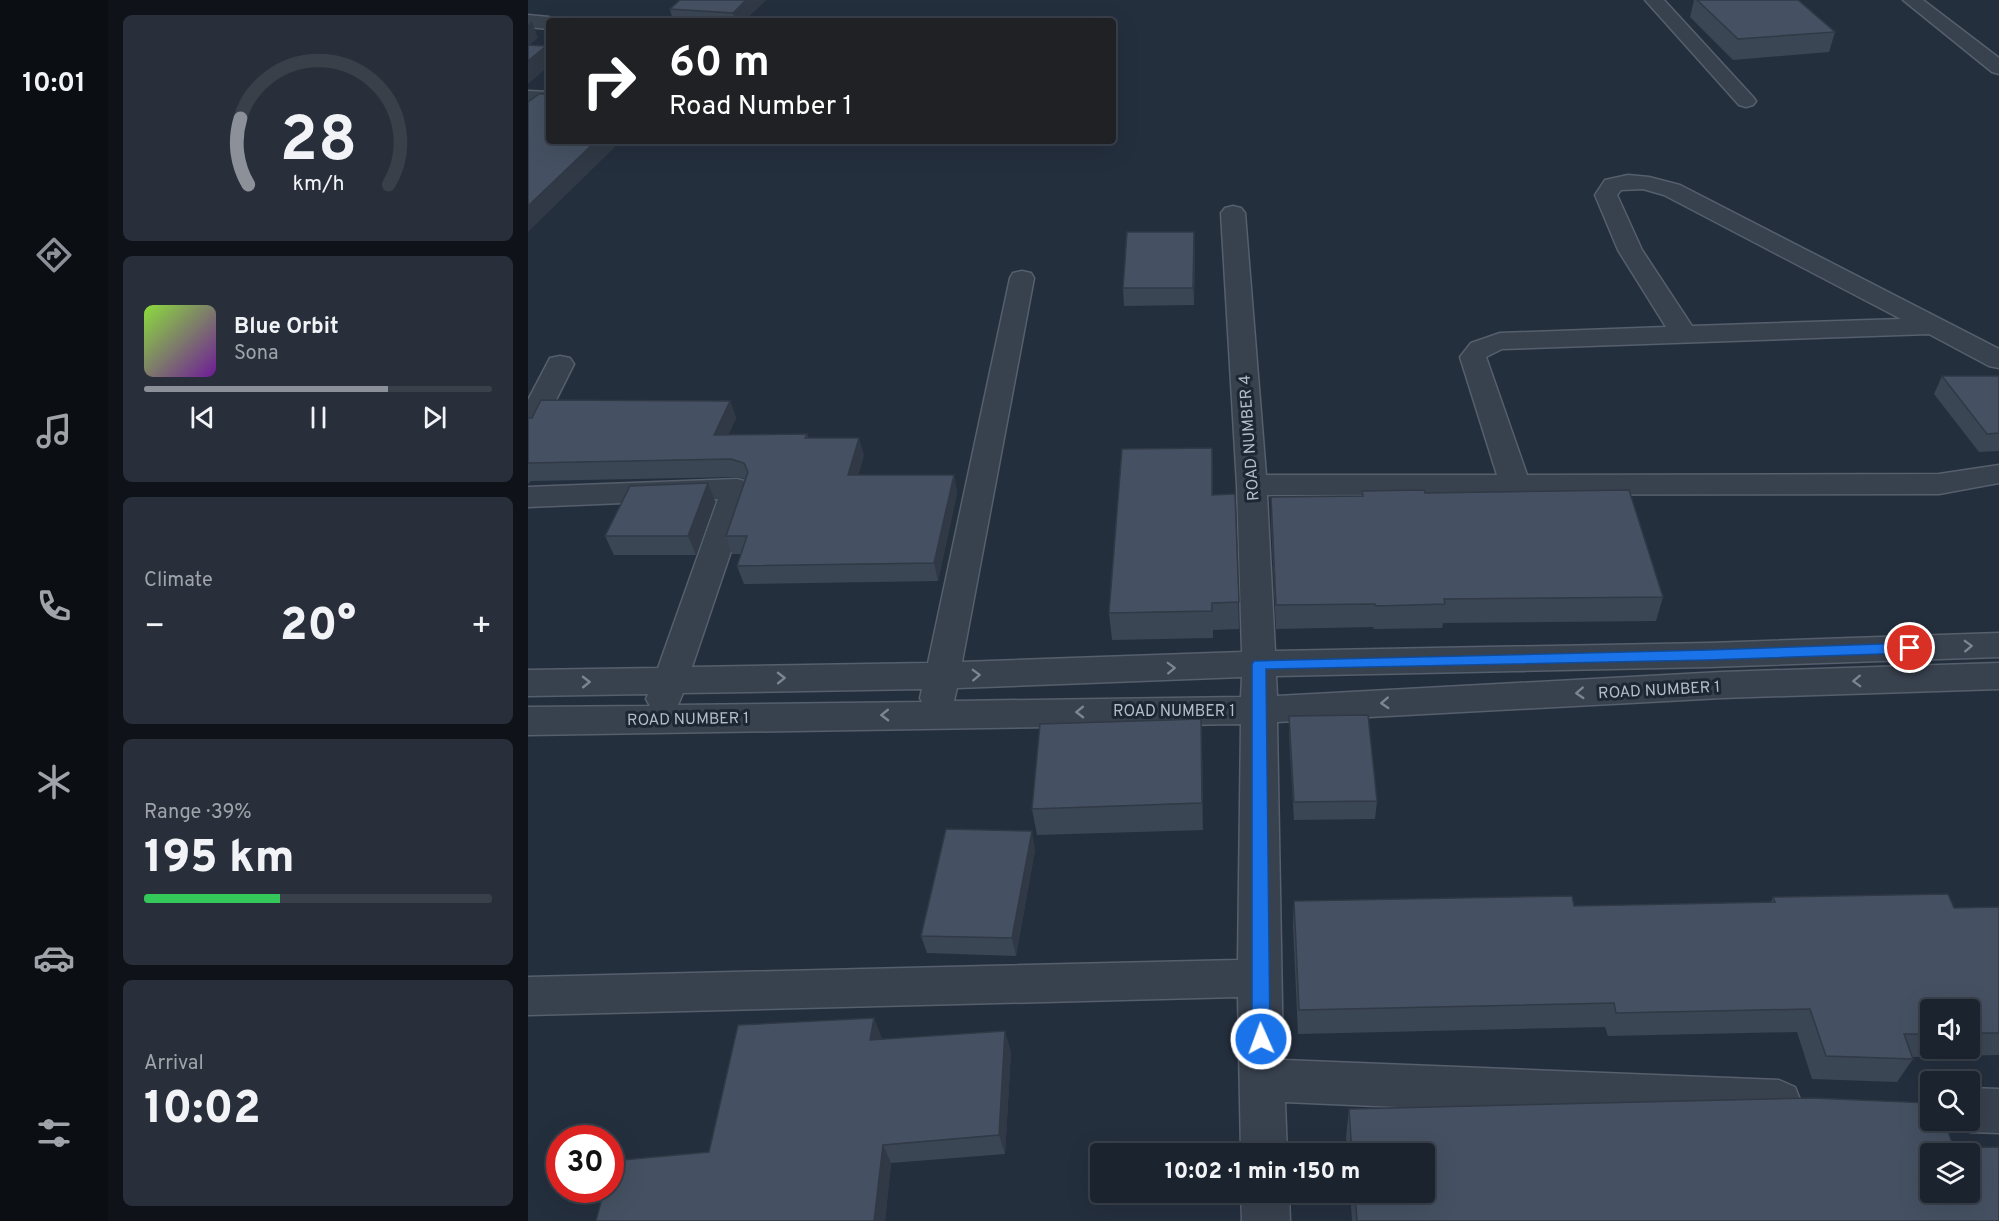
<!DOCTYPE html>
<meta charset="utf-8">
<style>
:root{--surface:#1b232e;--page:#282f3a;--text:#f1f3f6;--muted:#a0a4aa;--line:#39404a;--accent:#8c9099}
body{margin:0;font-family:Overpass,sans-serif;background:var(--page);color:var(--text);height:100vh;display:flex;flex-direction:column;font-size:22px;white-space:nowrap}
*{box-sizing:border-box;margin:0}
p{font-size:20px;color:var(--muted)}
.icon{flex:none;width:33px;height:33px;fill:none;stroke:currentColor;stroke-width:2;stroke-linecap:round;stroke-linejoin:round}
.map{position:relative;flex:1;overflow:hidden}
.details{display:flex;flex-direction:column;gap:15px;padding:15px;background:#0f1319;width:420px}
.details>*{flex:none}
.top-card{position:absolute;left:18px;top:18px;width:570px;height:126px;border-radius:6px;box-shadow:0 6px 24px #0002,0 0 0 2px var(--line);background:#202124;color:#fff;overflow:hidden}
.fabs{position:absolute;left:1392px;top:999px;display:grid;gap:12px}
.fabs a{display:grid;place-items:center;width:60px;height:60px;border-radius:6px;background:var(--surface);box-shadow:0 6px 24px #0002,0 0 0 2px var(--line);font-size:30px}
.speed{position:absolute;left:18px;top:1125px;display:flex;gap:12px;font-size:30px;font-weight:700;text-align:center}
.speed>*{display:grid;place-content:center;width:78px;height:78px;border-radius:50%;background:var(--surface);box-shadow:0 6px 24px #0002,0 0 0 2px var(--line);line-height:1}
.speed .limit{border:9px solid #d22;background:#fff;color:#111}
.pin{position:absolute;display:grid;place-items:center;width:51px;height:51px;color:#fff;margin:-26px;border:3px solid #fff;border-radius:50%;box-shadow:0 2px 6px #0007}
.me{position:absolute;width:66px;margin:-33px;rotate:358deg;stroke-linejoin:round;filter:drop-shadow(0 0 4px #0008)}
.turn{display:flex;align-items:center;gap:21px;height:126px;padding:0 24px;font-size:27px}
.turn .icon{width:78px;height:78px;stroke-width:2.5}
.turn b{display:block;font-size:42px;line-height:51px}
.big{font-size:45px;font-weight:800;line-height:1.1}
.details .card{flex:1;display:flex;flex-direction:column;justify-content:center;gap:9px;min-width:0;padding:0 21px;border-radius:9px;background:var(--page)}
.details .dial{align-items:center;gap:0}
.dial svg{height:156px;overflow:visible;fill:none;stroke:var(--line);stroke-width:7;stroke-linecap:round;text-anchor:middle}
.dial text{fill:var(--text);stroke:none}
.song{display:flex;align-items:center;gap:18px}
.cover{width:72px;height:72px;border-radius:9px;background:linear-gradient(135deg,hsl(90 70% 55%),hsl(280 70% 35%))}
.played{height:6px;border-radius:3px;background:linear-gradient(90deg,var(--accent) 70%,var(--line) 70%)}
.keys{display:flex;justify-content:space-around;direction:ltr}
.heat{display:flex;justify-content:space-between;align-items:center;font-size:33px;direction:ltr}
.charge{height:9px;border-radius:4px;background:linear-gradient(90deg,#34c759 39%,var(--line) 0)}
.trip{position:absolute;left:562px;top:1143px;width:345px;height:60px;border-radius:6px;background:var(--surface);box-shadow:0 6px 24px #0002,0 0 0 2px var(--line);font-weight:800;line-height:60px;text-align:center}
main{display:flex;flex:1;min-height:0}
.menu{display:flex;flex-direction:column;width:108px;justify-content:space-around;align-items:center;background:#0b0e12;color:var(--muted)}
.menu .icon{width:42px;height:42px}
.menu .on{color:var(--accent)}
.menu b{font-size:27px;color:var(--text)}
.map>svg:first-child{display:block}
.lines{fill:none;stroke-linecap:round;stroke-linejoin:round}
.street-casing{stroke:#565f6c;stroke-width:3}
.street{fill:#38414e;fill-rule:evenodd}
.wall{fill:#3b4654;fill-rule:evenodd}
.shaded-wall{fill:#303945}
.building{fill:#455162;stroke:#303945;stroke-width:1.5;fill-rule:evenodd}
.oneway{stroke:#7c8592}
.route{fill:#1a73e8;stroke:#114b97;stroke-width:1.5}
.labels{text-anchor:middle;stroke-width:6;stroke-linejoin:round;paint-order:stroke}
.street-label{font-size:16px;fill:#b4bcc9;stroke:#1d2633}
</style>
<main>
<nav class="menu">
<b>10:01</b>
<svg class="icon on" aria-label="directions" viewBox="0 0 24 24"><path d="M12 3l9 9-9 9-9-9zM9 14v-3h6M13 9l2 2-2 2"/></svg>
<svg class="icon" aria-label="music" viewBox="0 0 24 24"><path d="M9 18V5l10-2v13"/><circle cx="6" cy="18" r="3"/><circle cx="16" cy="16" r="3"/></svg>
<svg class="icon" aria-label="phone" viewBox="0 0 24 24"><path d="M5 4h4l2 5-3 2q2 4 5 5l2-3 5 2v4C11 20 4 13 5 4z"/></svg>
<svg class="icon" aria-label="climate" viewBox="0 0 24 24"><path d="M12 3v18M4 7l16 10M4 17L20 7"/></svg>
<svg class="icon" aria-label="car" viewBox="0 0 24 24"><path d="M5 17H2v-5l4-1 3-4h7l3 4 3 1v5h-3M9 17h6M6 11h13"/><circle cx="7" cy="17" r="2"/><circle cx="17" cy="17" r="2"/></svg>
<svg class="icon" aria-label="filters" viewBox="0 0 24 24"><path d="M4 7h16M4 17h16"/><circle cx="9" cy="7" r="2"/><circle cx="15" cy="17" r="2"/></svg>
</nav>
<section class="details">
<div class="card dial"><svg viewBox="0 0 100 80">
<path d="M14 69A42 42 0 1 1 86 69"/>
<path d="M14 69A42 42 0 0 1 10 35" stroke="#8c9099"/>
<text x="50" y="56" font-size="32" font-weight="700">28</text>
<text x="50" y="72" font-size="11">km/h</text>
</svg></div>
<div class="card">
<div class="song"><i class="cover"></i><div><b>Blue Orbit</b><p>Sona</p></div></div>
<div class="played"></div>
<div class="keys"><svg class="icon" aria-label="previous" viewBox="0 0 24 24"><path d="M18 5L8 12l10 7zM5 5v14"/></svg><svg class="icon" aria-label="pause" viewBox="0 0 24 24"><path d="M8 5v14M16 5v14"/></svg><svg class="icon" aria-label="next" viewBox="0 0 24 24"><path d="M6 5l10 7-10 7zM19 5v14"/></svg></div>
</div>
<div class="card"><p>Climate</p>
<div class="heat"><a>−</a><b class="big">20°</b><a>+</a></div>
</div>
<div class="card"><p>Range · 39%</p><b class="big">195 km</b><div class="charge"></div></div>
<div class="card"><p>Arrival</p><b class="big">10:02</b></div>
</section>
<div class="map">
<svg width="1471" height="1221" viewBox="0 0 1471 1221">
<rect width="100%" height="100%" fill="#242f3e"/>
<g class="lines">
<defs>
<g id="street">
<path d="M1117,0H1136L1225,97L1228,101L1225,105L1218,107L1211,105Z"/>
<path d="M1375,0H1395L1471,58V74L1464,72Z"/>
<path d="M0,15L21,17L29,21H21V29L0,27Z"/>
<path d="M0,91L21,92V104L0,103Z"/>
<path d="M1100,175L1121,177L1152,185L1471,349V368L1461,366L1401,334L974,349L958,357L999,475L1411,474L1471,465V483L1411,494L739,495L747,651L1181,643L1471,633V657L1181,667L748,676L749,696L1194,672L1471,663V689L1194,698L749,722L755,1060L1251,1080L1267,1087L1273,1102L1267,1117L1251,1124L757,1102L759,1154H713L710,997L0,1015V977L710,960L713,724L0,735V707L122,706L118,699L120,694L0,696V670L130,668L190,499L0,507V487L209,479L220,482L224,489L164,667L400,663L482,278L485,273L494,271L503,273L506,278L434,662L714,652L709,485L693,213L697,208L705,206L713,208L717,213L738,475H969L932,357L943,343L972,333L1138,327L1090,250L1067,195L1077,180ZM1115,189L1136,195L1373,319L1164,326L1114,250L1089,195L1093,190ZM714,677L713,697L426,701L429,688ZM394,689L392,698L394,702L150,705L155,693Z"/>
<path d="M32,356L42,358L46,364L14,428L10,434L0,437V400L22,358Z"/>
<path d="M1442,1088L1471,1089V1133L1442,1132L1426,1125L1424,1120H1442Z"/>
<path d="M713,1192H761L762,1221H714Z"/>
</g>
</defs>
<!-- street casing -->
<use href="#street" class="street-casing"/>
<!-- street -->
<use href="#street" class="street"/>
</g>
<!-- wall -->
<g class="wall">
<path d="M238,0L216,21H145L142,9Z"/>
<path d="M1166,0H1270L1307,32L1301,52L1205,60L1162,17Z"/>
<path d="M667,249L666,305L596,306L595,288Z"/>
<path d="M1414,376H1471V451L1451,452L1406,394Z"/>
<path d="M202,401L208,418L200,435L279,434L280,438L336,455L330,475H426L429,493L410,581L216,584L209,566L213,554H204L198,536L217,479L209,477L3,481L0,484V418Z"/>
<path d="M685,475V495L707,494L711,629L685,630V638L584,640L581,613Z"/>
<path d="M834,491L897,493L1135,597L1128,621L915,623L914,628L846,629L845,627L748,629L743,521V497L834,496Z"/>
<path d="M187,501L168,555H86L77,536Z"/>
<path d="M761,716L849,801L847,819L766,820L761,735Z"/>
<path d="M673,719L674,746L675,830L509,835L504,809Z"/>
<path d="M507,850L488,956L399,953L393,936Z"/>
<path d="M1245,897L1426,908L1471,907V1055L1384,1057L1385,1059L1369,1082L1284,1079L1269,1032L1080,1036L1077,1027L770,1034L765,926L766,901L1046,906L1243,902ZM1402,1010H1442V1048H1402Z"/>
<path d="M354,1038V1039L483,1051L477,1154L363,1163L357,1221H68L181,1152Z"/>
<path d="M821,1109L1426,1148L1471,1221H824L822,1192H897V1154H819L818,1137Z"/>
</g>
<!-- shaded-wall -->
<g class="shaded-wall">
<path d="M218,0H238L216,21H207L205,13Z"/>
<path d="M4,21L10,38L0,46V25Z"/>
<path d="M18,46L21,53V66L0,84V61Z"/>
<path d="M68,141H93L0,232V206Z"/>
<path d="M666,232L667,249L666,305L665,288Z"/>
<path d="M202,401L208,418L192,453L186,435Z"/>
<path d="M331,438L336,455L325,493L320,475Z"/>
<path d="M684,448L685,475V522L684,495Z"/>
<path d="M426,475L429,493L410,581L406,563Z"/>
<path d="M180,483L187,501L168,555L160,536Z"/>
<path d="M673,719L674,746L675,830L674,803Z"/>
<path d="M504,831L507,850L488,956L484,938Z"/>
<path d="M346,1018L354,1038L351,1060L342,1040Z"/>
<path d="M477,1031L483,1051L477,1154L471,1135Z"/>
<path d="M355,1145L363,1163L357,1221H346Z"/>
</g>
<!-- building -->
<g class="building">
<path d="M152,0H218L205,13L142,9Z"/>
<path d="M1169,0H1270L1307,32L1210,39Z"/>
<path d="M0,45L18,46L0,61Z"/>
<path d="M11,94H21V141H68L0,206V102Z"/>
<path d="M599,232H666L665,288H595Z"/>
<path d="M1414,376H1471V433L1459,434Z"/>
<path d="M13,400L202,401L186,435L279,434L277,438H331L320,475H426L406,563L209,566L219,536H198L220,472L216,463L203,459L0,463V418H4Z"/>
<path d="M684,448V495L707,494L711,602L684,603V611L581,613L594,449Z"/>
<path d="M180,483L160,536H77L102,486Z"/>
<path d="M896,490L897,493L1101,490L1135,597L916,599L917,604L848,606L847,604L748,605L743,497L835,496L834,491Z"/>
<path d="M840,715L849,801L766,802L761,716Z"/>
<path d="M673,719L674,803L504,809L512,724Z"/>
<path d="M418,829L504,831L484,938L393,936Z"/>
<path d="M1420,894L1426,908L1471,907V1033H1442V1010H1402V1034H1376L1385,1059L1298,1056L1282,1009L1088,1013L1086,1003L771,1010L766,901L1044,896L1046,906L1247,902L1245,897Z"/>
<path d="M346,1018L342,1040L477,1031L471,1135L355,1145L346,1221H68L76,1190H82V1164L83,1161L181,1152L210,1025Z"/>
<path d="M1284,1098L1402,1103V1120H1416L1426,1148L1471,1147V1221H829L827,1192H897V1154H824L821,1109ZM1402,1154H1442V1192H1402Z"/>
</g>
<!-- one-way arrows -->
<defs><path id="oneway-chevron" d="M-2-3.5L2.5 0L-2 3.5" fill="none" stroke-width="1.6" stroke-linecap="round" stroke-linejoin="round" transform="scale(1.5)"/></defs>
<g class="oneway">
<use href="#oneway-chevron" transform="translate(1440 646) rotate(-2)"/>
<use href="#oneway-chevron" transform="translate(643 668) rotate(-2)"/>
<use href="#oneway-chevron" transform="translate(448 675) rotate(-2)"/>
<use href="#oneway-chevron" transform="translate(253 678) rotate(-1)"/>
<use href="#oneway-chevron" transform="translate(1329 681) rotate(178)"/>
<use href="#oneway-chevron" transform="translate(58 682) rotate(-1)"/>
<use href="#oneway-chevron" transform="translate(1052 693) rotate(177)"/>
<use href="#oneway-chevron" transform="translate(857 703) rotate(177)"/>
<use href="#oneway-chevron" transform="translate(552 712) rotate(179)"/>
<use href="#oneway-chevron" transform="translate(357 715) rotate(179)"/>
</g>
<!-- route -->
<path class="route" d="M1382,643L1389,648L1382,653L1180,660L738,669L742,1039L739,1045L733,1048L727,1045L724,1039V664L726,661L1180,650Z"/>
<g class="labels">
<!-- street labels -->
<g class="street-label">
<text transform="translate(720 438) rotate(-94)" y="6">ROAD NUMBER 4</text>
<text transform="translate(1131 689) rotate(-3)" y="6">ROAD NUMBER 1</text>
<text x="646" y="716">ROAD NUMBER 1</text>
<text transform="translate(160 718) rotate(-1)" y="6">ROAD NUMBER 1</text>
</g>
</g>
</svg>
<div class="fabs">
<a><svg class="icon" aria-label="sound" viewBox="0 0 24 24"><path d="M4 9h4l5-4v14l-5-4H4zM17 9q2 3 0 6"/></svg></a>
<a><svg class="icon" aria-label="search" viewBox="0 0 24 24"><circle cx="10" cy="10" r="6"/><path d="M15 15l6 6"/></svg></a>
<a><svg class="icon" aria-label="layers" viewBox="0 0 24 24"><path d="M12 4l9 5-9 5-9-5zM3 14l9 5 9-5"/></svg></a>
</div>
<div class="speed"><div class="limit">30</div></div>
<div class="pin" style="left:1382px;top:648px;background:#d93025"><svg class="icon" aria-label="arrive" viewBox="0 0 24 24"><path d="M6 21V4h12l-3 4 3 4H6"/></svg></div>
<svg class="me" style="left:733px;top:1039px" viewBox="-20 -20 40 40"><circle r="17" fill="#1a73e8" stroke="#fff" stroke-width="3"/><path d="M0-11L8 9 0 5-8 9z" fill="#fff"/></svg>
<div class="trip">10:02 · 1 min · 150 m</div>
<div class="top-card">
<div class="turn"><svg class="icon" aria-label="right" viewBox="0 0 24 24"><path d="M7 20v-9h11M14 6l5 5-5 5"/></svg><div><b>60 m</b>Road Number 1</div></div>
</div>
</div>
</main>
